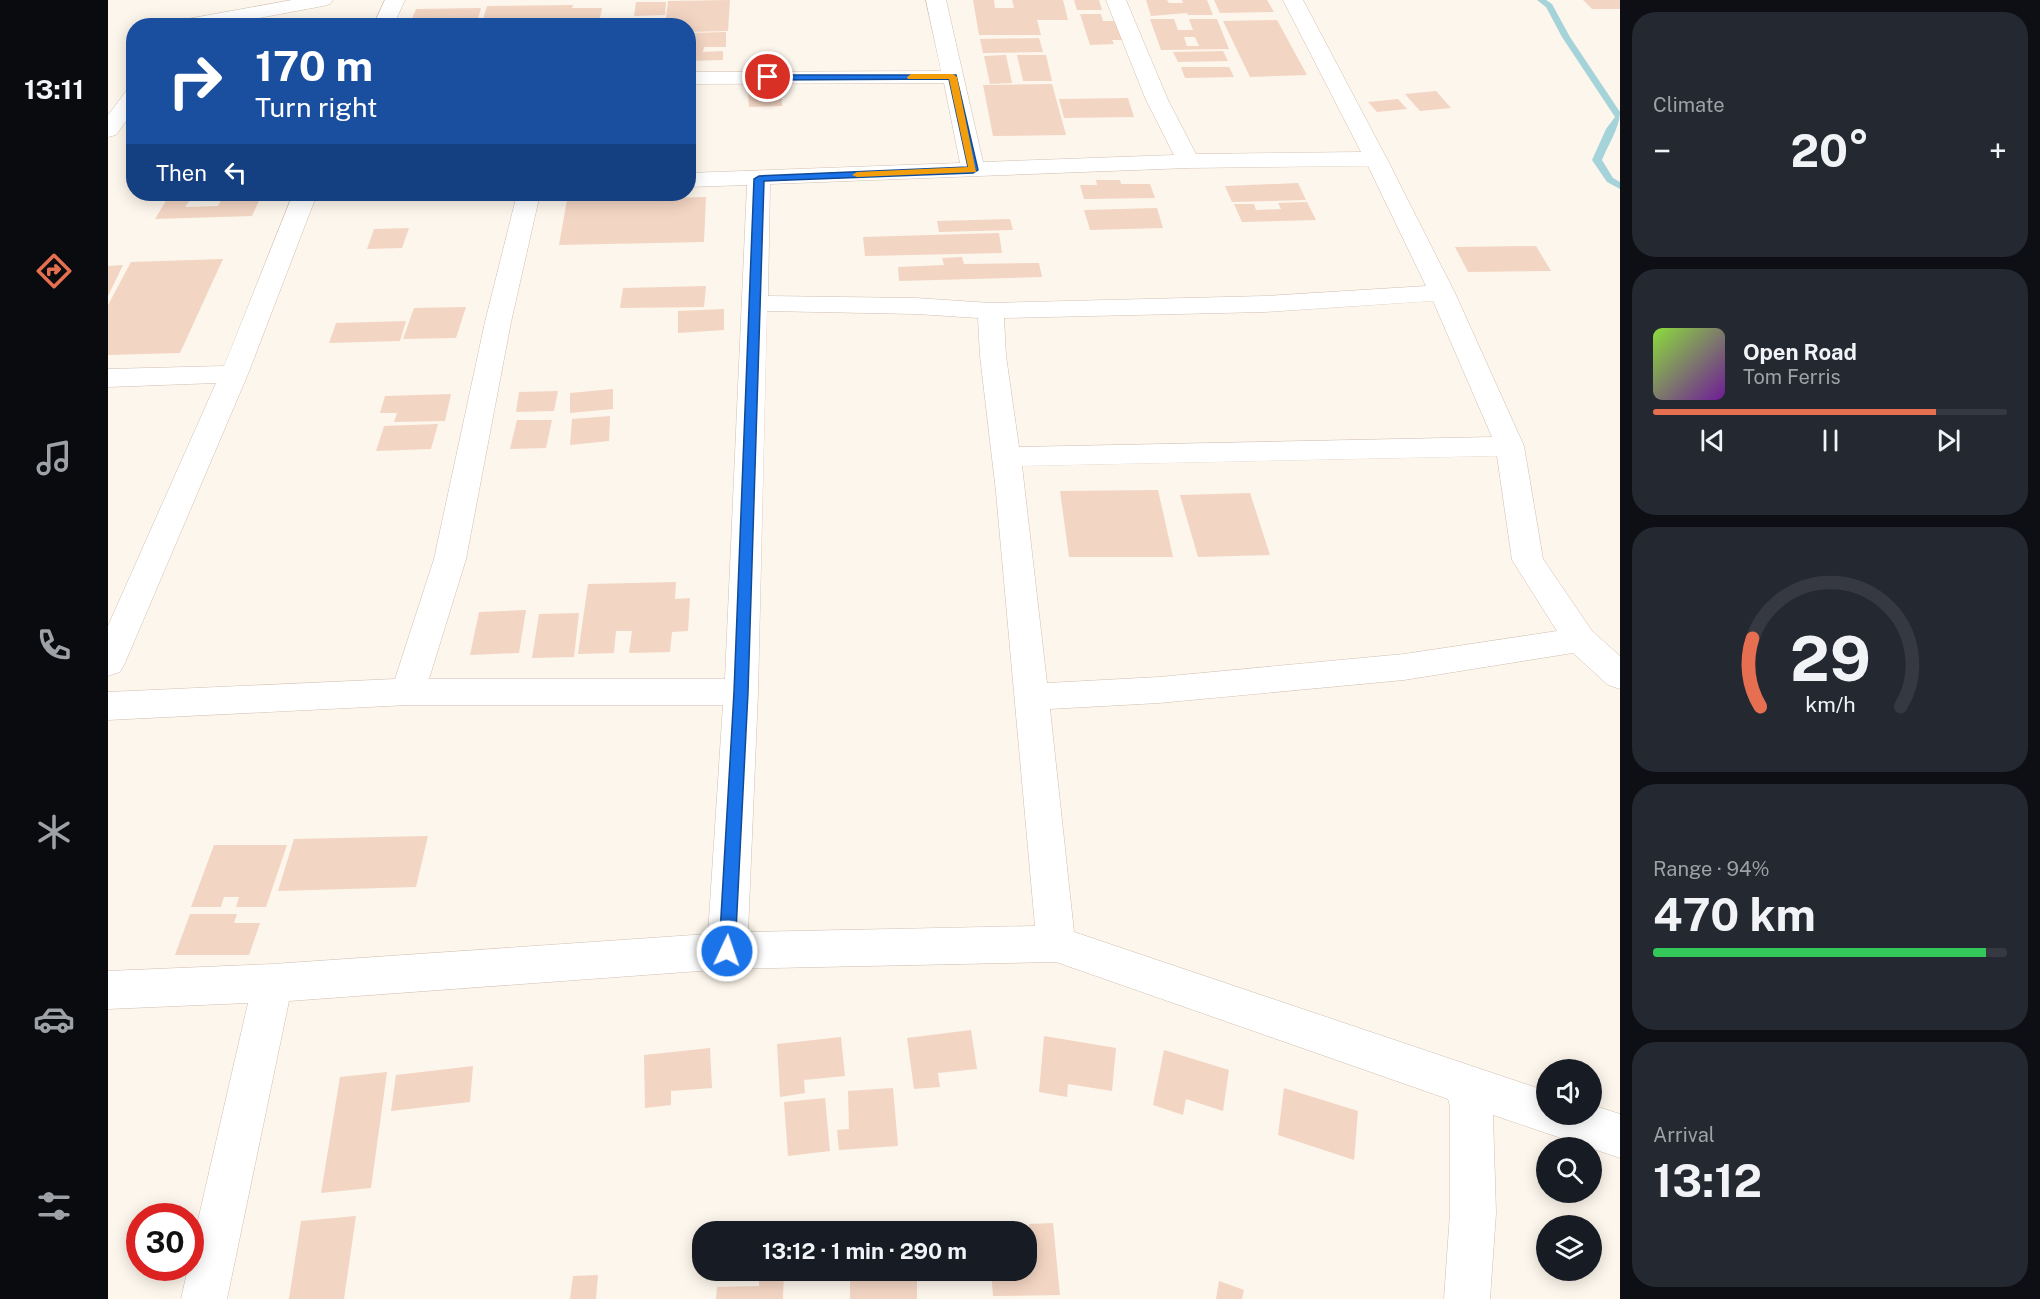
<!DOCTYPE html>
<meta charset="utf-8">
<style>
:root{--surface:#171b24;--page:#242831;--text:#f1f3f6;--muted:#9ea1a6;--line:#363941;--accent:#e76f51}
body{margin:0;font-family:"Public Sans",sans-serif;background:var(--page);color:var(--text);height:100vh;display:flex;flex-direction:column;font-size:22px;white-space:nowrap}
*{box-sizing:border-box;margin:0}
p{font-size:20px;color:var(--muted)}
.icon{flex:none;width:33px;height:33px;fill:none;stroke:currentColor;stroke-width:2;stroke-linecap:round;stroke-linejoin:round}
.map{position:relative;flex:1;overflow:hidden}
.sheet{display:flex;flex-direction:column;gap:12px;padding:12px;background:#0d0f14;width:420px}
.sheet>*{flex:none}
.banner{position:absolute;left:18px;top:18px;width:570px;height:183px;border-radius:24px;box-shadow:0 3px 15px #0003;background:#1a4fa0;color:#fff;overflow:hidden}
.controls{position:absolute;left:1428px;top:1059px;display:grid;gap:12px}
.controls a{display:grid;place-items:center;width:66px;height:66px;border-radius:50%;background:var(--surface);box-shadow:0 3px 15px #0003;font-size:30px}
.speed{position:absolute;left:18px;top:1203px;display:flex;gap:12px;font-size:30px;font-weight:700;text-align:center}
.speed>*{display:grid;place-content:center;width:78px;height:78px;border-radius:50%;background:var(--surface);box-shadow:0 3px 15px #0003;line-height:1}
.speed .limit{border:9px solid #d22;background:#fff;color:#111}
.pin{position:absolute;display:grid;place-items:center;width:51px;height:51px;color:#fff;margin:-26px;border:3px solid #fff;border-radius:50%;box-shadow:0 2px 6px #0007}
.me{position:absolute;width:66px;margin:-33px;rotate:3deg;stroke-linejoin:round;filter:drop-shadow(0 0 4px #0008)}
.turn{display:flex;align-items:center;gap:21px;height:126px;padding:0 30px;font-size:27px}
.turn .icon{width:78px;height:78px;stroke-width:2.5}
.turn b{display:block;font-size:42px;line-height:51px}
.then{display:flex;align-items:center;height:57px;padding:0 30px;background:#0003;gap:12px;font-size:22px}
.big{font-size:45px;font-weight:700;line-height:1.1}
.sheet .tile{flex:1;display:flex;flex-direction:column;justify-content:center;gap:9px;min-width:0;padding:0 21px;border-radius:24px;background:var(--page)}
.sheet .dial{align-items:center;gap:0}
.dial svg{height:156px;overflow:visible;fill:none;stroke:var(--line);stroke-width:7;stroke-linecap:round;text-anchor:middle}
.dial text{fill:var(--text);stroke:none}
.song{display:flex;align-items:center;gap:18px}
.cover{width:72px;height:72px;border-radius:9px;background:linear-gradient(135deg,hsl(90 70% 55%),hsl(280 70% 35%))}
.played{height:6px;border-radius:3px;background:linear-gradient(90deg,var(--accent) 80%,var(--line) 80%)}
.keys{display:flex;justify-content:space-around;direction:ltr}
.heat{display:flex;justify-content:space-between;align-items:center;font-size:33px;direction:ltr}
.charge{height:9px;border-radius:4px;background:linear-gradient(90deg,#34c759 94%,var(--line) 0)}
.trip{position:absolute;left:584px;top:1221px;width:345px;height:60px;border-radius:24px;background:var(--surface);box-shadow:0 3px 15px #0003;font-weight:700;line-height:60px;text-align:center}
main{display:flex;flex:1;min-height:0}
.tabs{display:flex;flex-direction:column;width:108px;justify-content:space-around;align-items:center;background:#090b0e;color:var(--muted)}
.tabs .icon{width:42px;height:42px}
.tabs .on{color:var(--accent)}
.tabs b{font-size:27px;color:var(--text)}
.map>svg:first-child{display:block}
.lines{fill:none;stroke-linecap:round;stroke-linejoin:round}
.stream{fill:#a5d3da;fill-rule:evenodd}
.building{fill:#f3d5c3;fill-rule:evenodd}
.minor-casing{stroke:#d1beb0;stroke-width:1}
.minor{fill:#fff;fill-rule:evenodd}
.route{fill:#1a73e8;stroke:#114b97;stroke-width:1.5}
.slow{fill:#f59e0b}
</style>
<main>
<nav class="tabs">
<b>13:11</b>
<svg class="icon on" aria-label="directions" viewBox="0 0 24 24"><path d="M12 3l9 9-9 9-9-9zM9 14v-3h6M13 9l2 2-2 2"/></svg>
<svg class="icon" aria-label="music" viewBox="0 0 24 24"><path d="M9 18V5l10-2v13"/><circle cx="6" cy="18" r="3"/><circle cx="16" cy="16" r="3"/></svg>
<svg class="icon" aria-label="phone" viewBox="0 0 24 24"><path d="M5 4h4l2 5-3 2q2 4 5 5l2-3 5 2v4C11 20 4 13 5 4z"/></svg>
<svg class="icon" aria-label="climate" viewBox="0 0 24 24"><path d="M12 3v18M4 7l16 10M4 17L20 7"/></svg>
<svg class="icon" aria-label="car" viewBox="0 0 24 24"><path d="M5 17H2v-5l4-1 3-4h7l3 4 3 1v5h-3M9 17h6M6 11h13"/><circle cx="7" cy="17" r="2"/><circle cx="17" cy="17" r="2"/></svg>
<svg class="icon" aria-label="filters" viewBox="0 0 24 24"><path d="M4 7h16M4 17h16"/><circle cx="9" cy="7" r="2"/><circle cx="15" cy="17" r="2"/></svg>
</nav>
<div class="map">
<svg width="1512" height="1299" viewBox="0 0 1512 1299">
<rect width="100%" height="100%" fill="#fdf6ec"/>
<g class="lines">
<!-- stream -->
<path class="stream" d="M1429,0H1438L1444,4L1462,37L1512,112C1512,127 1500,145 1494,160L1505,178L1512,182V189L1499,182L1484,160L1498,129L1507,117L1454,37L1438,7Z"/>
</g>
<!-- building -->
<g class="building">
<path d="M622,0L620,31L580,32V26H557L560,1Z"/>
<path d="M865,0H886L887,8H906L904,0H955L960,20H929L933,35H871Z"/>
<path d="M966,0H991L994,10H969Z"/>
<path d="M1038,0H1059L1061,3H1075L1074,0H1099L1105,15H1080L1079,13L1043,16Z"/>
<path d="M1106,0H1159L1166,12L1112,13Z"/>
<path d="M1475,0H1512V9H1484Z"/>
<path d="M528,2H558L557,15L526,16Z"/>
<path d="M465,5L464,8H494L491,23L373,26L379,6Z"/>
<path d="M373,8L368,26H301L308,9Z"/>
<path d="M972,14H993L995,21H1011L1018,40H1004L1006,44L982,45Z"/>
<path d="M556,18L555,26H524L525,19Z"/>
<path d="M1042,19H1066L1070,30H1085L1081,19H1109L1121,49L1053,50ZM1076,37H1087L1091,46H1079Z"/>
<path d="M1169,20L1199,75L1142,77L1115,21Z"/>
<path d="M618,32V47H596L595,52L615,51V60L580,61V33Z"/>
<path d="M931,38L935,52L875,53L872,39Z"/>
<path d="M1115,51L1120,61L1070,62L1065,52Z"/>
<path d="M898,55L904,83L882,84L876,56Z"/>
<path d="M909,55H938L944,81H915Z"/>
<path d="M1073,67H1121L1126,77L1077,78Z"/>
<path d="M944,84L958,135L885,136L875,85Z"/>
<path d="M673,89L674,106L641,107L640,91Z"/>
<path d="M1328,91L1343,108L1312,111L1297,94Z"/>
<path d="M1020,98L1026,117L956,118L951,99Z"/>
<path d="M1290,99L1299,109L1269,112L1260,102Z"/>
<path d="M988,180H1012L1013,184H1042L1047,198L976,199L972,185H989Z"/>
<path d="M1190,183L1198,200L1124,202L1117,186Z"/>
<path d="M107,194H154L144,216L47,219L59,199H83L77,207L110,206L113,200H102Z"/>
<path d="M598,197L596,242L451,245L459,200Z"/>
<path d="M1199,202L1208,220L1134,222L1126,204H1146L1148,210L1173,209L1170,203Z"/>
<path d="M1049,208L1055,228L982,230L976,210Z"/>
<path d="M902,219L905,230L831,232L829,221Z"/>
<path d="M301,228L294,248L259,249L266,229Z"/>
<path d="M891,233L894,253L757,256L755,237Z"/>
<path d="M1428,246L1443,271L1360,272L1347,247Z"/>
<path d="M854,257L856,264L931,263L934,277L791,281L790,267L836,265L834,258Z"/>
<path d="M115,259L72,353L0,355V305L23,262Z"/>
<path d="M15,265L0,296V266Z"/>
<path d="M598,286L596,307L512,308L515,288Z"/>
<path d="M358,307L348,338L295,339L306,308Z"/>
<path d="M616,309V330L570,333V311Z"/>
<path d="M298,321L292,341L221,343L228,323Z"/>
<path d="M505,389V409L462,413V393Z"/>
<path d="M450,391L446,411L408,412L411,392Z"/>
<path d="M343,394L337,421L286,422L289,413H272L277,396Z"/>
<path d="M502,416L501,441L462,445L464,419Z"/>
<path d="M409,420H444L438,448L402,449Z"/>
<path d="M330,424L323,449L268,451L276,426Z"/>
<path d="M1050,490L1065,557H961L952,491Z"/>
<path d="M1142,493L1162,555L1090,557L1072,495Z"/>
<path d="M568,582L567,599L582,598L580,631L564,632L562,652L521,653L524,631H508L506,653L470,654L480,584Z"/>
<path d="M418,610L411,653L362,655L371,612Z"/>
<path d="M471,613L466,657L424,658L431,614Z"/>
<path d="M320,836L308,887L170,891L186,839Z"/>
<path d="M106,845H179L158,907H128L131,897H116L113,907H83Z"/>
<path d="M82,914H129L126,923H152L141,955H67Z"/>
<path d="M863,1030L869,1069L830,1073L832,1087L806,1089L799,1038Z"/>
<path d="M936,1036L1008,1048L1004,1091L960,1084L959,1097L931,1092Z"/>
<path d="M733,1037L737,1076L696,1080L697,1093L672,1097L669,1044Z"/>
<path d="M602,1048L604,1088L563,1091V1105L537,1108L536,1055Z"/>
<path d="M1056,1050L1121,1070L1115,1111L1078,1099L1075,1115L1045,1105Z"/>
<path d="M365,1066L362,1102L283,1111L288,1075Z"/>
<path d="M279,1072L263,1188L213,1193L232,1077Z"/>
<path d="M785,1088L790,1146L731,1150L729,1130L741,1129L740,1091Z"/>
<path d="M1176,1088L1250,1111L1246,1160L1170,1135Z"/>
<path d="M717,1098L722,1151L680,1156L676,1102Z"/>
<path d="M248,1216L236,1299H181L193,1221Z"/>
<path d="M945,1223L952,1295L885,1296L883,1270H918V1252H923L921,1224Z"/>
<path d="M651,1270H676L675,1299H608L609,1287L651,1286Z"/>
<path d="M809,1270V1299H742V1272Z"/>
<path d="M490,1275L488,1299H462L465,1276Z"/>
<path d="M1111,1281L1136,1290L1134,1299H1108Z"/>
</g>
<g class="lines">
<defs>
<g id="minor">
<path d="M184,0H225L222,4L215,6L108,26L69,25L72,21L79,19Z"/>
<path d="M277,0H297L285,26H265Z"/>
<path d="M818,0H838L875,162L1066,155L1038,100L998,0H1018L1060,100L1088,154L1253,152L1175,0H1195L1279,159L1347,293L1416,446L1435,559L1484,631L1512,656V689L1500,685L1465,653L1296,680L1051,703L942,709L966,932L1438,1091V1114H1484V1105L1512,1114V1158L1385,1115L1388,1213L1382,1299H1336L1342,1213V1106L1340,1099L948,962L619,969L181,1001L119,1299H73L80,1268H82V1255L140,1003L0,1009V971L165,964L600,934L615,705H300L0,720V692L287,679L326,559L377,322L409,194H432L403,322L358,559L321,679H617L639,185L580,187V173L852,163L836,83L580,84V72L833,71ZM1260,166L1318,286L1157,296L883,303L808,298L660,296L662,184L1080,168ZM1325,301L1384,437L911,447L898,356L896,318L1157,312ZM659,311L808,314L870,318L872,356L888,492L927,926L640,932L650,692ZM1389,456L1404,560L1449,631L1296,654L1051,677L939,683L914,466Z"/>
<path d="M26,88V110L8,135L0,137V115L19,90Z"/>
<path d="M185,194H209L140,374L17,663L12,672L0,676V626L108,383L0,387V369L116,366Z"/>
</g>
</defs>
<!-- minor casing -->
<use href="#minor" class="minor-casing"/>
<!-- minor -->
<use href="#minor" class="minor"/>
</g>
<!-- route -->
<path class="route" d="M657,75H848L870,170L865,173L656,181L640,692L627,951L625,956L619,959L613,956L611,951L626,692L646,179L651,176L860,167L841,79L660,80L656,77Z"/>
<!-- slow -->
<path class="slow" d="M803,74H845L849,77L868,172L749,177L744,175L749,172L860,167L841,79H800L799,77Z"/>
</svg>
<div class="controls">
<a><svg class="icon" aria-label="sound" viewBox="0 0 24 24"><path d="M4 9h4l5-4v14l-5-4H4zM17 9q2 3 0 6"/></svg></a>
<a><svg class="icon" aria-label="search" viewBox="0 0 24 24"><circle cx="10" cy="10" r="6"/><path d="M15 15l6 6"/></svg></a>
<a><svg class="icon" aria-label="layers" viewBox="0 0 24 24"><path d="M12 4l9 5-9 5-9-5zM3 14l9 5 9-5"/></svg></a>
</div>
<div class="speed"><div class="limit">30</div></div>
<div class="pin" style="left:660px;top:77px;background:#d93025"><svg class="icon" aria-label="arrive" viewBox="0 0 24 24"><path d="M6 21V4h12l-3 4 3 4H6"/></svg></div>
<svg class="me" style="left:619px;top:951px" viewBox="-20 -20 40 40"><circle r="17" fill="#1a73e8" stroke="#fff" stroke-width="3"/><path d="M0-11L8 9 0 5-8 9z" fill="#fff"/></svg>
<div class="trip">13:12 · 1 min · 290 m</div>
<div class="banner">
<div class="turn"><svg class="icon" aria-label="right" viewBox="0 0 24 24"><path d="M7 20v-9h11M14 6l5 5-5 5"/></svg><div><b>170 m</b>Turn right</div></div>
<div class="then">Then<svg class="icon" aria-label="left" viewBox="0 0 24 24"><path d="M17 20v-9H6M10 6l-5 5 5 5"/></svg></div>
</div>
</div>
<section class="sheet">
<div class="tile"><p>Climate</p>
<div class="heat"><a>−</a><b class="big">20°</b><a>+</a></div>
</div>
<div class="tile">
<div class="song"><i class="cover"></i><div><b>Open Road</b><p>Tom Ferris</p></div></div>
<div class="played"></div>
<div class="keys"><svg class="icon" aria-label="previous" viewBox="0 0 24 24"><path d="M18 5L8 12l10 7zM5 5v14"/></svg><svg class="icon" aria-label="pause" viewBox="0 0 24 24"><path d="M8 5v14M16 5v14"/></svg><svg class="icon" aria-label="next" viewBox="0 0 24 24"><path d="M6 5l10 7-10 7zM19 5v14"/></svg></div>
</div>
<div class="tile dial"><svg viewBox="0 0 100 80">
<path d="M14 69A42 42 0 1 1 86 69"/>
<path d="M14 69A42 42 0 0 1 10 34" stroke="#e76f51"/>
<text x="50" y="56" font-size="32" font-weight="700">29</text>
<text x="50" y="72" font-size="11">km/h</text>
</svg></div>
<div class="tile"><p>Range · 94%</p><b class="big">470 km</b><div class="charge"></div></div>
<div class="tile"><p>Arrival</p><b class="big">13:12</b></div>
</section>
</main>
